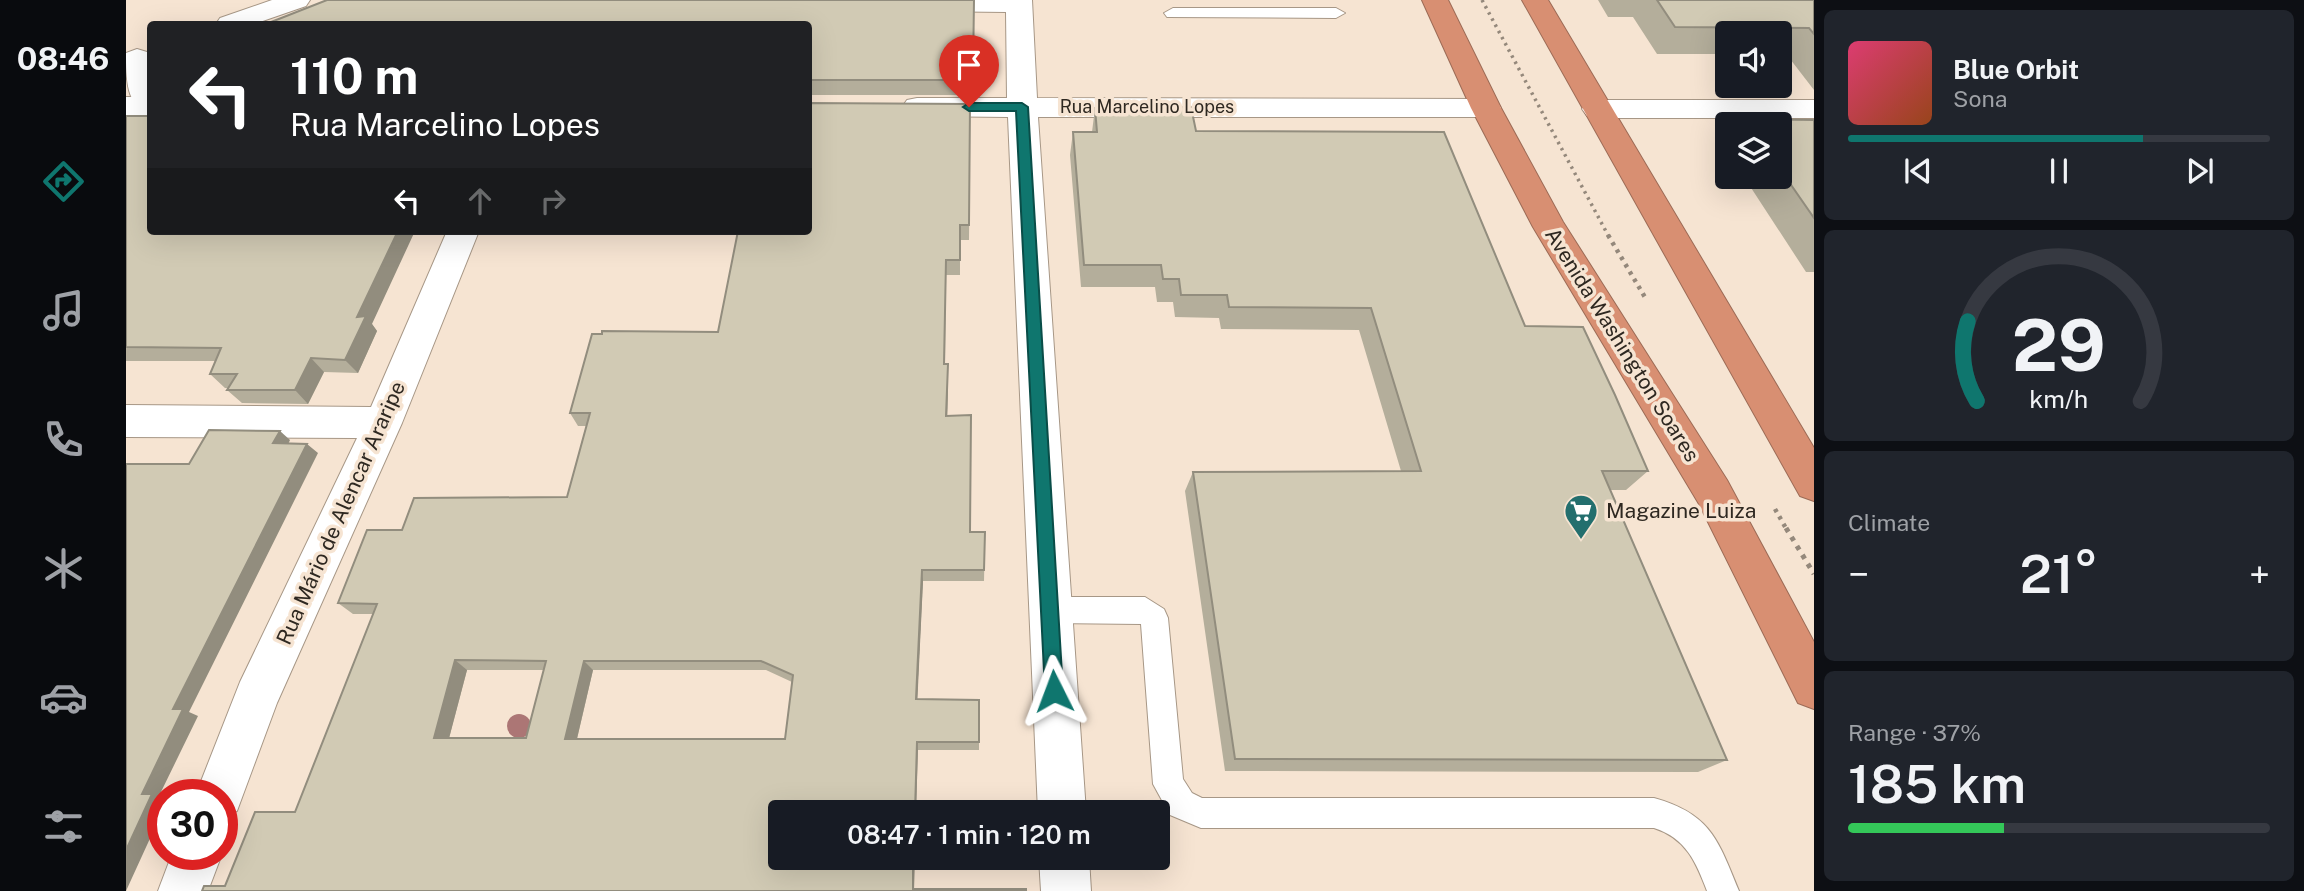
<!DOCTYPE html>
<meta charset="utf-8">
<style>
:root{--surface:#171b24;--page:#20242c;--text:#f1f3f6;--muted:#9ea1a6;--line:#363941;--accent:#0f766e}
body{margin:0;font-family:"Public Sans",sans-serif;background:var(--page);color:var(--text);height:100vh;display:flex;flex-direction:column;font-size:26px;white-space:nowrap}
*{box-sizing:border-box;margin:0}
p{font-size:23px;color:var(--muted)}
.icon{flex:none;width:38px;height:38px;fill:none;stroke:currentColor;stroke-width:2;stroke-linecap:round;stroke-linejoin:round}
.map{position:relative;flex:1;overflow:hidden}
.panel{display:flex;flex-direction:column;gap:10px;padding:10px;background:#0d0f14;width:490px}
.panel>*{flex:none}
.top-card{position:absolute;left:21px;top:21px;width:665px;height:214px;border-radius:7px;box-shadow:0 7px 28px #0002;background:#202124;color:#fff;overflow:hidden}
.fabs{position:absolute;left:1589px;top:21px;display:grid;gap:14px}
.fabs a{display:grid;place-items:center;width:77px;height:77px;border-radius:7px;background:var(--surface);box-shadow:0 7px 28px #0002;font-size:35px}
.speed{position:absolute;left:21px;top:779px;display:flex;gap:14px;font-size:35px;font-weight:700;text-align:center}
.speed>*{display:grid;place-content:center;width:91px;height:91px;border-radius:50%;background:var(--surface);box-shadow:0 7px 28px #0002;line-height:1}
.speed .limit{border:10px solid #d22;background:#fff;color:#111}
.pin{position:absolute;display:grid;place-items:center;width:60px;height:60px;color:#fff;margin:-72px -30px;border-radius:50% 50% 50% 0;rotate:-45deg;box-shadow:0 0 7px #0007}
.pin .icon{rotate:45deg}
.me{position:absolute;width:77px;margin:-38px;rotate:357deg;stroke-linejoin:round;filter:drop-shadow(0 0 5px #0008)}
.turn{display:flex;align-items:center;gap:24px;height:147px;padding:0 28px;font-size:32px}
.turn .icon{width:91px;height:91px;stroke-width:2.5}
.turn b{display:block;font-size:49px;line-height:60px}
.lanes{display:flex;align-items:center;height:66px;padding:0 28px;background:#0003;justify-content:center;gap:35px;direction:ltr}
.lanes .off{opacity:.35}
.big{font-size:52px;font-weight:600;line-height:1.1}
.panel .widget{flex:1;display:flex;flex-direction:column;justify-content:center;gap:10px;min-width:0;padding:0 24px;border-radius:10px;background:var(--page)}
.panel .dial{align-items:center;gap:0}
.dial svg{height:182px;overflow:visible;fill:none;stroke:var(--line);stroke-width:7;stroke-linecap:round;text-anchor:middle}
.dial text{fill:var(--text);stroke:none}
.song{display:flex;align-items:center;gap:21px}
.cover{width:84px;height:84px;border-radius:10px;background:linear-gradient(135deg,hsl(340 70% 55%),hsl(20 70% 35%))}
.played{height:7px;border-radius:4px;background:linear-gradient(90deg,var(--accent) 70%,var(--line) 70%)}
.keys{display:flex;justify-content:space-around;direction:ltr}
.heat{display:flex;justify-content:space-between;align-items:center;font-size:38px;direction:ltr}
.charge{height:10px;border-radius:5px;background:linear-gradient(90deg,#34c759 37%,var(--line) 0)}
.trip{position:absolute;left:642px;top:800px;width:402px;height:70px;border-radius:7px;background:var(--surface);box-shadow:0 7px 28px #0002;font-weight:600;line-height:70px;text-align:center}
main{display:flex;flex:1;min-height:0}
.menu{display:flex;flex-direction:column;width:126px;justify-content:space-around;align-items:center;background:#090b0e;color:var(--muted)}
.menu .icon{width:49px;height:49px}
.menu .active{color:var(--accent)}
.menu b{font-size:32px;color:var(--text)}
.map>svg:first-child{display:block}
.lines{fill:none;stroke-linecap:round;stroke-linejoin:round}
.lane-casing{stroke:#a79786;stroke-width:2}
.street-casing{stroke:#a79786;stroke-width:2}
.secondary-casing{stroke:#a79786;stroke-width:2}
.highway-casing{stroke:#9c6b56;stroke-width:2}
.path-far2{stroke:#94887b;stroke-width:3.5;stroke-dasharray:2.5 4.5;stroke-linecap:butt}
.path-far1{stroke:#94887b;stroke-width:4.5;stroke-dasharray:3.5 5;stroke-linecap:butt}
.path{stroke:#94887b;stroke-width:5;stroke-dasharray:4.5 6;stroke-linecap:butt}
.lane{fill:#fff;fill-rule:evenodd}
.street{fill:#fff;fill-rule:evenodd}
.secondary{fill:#fff;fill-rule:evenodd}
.highway{fill:#d88f72;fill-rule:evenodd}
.tree{fill:#ac7675}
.wall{fill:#b4ae9b;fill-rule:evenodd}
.shaded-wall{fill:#928d7e}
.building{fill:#d1cab4;stroke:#928d7e;stroke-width:2;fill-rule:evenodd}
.route{fill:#0f766e;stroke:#0a4d48;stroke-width:2}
.labels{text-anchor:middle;stroke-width:7;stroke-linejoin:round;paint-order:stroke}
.far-street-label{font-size:18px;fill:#2e2821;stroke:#f6e4d2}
.street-label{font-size:21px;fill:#2e2821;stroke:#f6e4d2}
.poi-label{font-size:21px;fill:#2e2821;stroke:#f6e4d2;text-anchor:start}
</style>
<main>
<nav class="menu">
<b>08:46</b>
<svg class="icon active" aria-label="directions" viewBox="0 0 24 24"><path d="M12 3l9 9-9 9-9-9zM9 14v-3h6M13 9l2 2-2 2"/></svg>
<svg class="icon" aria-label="music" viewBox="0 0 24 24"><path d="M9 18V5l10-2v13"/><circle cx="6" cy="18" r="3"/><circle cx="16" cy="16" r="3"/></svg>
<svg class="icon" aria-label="phone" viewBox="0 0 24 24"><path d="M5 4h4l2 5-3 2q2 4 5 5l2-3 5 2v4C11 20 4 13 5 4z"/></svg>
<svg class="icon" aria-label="climate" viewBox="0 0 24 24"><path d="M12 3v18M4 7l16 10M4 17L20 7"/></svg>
<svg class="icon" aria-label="car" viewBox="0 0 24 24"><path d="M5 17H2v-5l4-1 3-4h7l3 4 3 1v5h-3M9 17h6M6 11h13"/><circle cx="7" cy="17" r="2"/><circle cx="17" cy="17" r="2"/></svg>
<svg class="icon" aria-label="filters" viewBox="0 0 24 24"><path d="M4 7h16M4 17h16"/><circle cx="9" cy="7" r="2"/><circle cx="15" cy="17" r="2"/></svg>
</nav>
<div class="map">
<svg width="1688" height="891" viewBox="0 0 1688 891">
<rect width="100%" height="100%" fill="#f6e4d2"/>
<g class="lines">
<defs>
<g id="lane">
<path d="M1047,8H1210L1219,13L1210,18L1041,17L1038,13Z"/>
<path d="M924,597H1019L1038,609L1042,618L1057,779L1066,793L1076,798H1528C1585,814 1592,840 1613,891H1581C1570,862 1560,838 1528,828H1075L1044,815L1027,784L1015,624L924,623L914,619L910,610L914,601Z"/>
</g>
<g id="street">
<path d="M783,0H906L911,98L1360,99L1370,101L1375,108L1370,115L1360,117H912L960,812H912L882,117L791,116L781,114L776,107L781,100L791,98H881L880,12L794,11L785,9L781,3Z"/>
<rect x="0" y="97" width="24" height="18"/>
<path d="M1471,100H1688V118H1471L1461,116L1456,109L1461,102Z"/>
<path d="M321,231H353L276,423L151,703L111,811L96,817V794H70L114,682L231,438L0,437V405L245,407Z"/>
<path d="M46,854H96L82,891H32Z"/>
<path d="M913,858H963L965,891H915Z"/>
</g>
<g id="secondary">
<path d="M146,0H184L180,6L128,24H90L94,18Z"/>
<path d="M11,49L21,52L24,57C19,77 26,94 24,114C0,107 0,78 0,53Z"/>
</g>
<g id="highway">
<path d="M1296,0H1322L1375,108L1437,222L1601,480L1688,642V709L1672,703L1573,504L1407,227L1345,108Z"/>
<path d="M1396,0H1422L1688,448V501L1674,496Z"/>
</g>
</defs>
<!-- lane casing -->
<use href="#lane" class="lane-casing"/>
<!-- street casing -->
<use href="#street" class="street-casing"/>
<!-- secondary casing -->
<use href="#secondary" class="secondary-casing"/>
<!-- highway casing -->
<use href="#highway" class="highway-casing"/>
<!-- path-far2 -->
<path class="path-far2" d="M1356,0L1483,237"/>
<!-- path-far1 -->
<g class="path-far1">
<path d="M1482,235L1520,299"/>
<path d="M1649,509L1661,530"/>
</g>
<!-- path -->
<path class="path" d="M1660,528L1688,574"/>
<!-- lane -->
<use href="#lane" class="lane"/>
<!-- street -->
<use href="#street" class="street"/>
<!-- secondary -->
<use href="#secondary" class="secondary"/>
<!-- highway -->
<use href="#highway" class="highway"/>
</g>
<!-- trees -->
<circle class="tree" cx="393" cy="726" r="12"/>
<!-- wall -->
<g class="wall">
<path d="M848,0L847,87H844V95H682V24Z"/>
<path d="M1472,0H1688V90L1661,55H1654V33H1601V54H1531L1507,17H1482Z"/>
<path d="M969,108L1070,131L1399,326L1522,471L1500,490H1484L1601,760L1572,772L1099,771L1059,491L1067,472L1275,471L1233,330L1095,329L1093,318L1049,317L1047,302H1031L1029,287H955L944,155L947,132H966Z"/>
<path d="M0,116L246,324L251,331L232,373L198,372L182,404L116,403L101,390L103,388H99L84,374L89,361H0Z"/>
<path d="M844,119L843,240H834V275H820L819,364L822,378L821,416L844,532H859L858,581H797L791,699L853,700V750H792L99,886L169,812L247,614H227L212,603L276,530L441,497L460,426H452L444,413L592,332ZM341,670H418L400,738H323ZM467,670H640L666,682L659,739H451Z"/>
<path d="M1620,119L1688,120V272H1680L1618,177H1654V124H1616Z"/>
<path d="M1601,141V152L1597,146Z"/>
</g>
<!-- shaded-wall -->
<g class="shaded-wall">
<path d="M272,231H289L246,324L251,331L232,373L219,360L231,317Z"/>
<path d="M185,358L198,372L182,404L169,390Z"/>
<path d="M822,364V378L821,429L820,416Z"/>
<path d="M154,431L164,440L158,453L147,443Z"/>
<path d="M181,444L192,453L63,712L72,716L33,796L37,797V810L0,891V850L16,794L47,709Z"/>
<path d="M796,570L797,581L791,708L790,699Z"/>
<path d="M329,660L341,670L321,746L308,738Z"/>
<path d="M458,661L467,670L449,747L439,739Z"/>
<path d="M791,742L792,750L790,812H789Z"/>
<path d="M787,858H789L788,891L787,889Z"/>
</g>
<!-- building -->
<g class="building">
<path d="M201,0H848L847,71H844V80H682V24H140Z"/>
<path d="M1531,0H1688V34L1683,28L1549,27Z"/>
<path d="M682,103L844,104L843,225H834V260H820L818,364H822L820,416L845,415L844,532H859L858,570H796L790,699L853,700V742H791L789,812H654V858H787V889H900V891H76L78,886H99L129,812H169L251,604L212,603L241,530H276L288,498L441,497L464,413H444L466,334H476V331L592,332L612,231H682ZM329,660L420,661L400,738H308ZM458,661H635L667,675L659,739H439Z"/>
<path d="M1065,107L1070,131L1318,132L1399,326L1457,327L1489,395L1522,471H1476L1601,760L1109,759L1067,472L1295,471L1245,308L1103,307L1101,295H1055L1053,279H1037L1035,265H958L947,132H971L969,108Z"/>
<path d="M0,116H24V231H272L231,317L240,316L219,360L185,358L169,390H101L111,374H84L95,348L0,347Z"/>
<path d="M1620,119L1688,120V218L1654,169V124H1623Z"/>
<path d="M83,430L154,431L147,443L181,444L47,709H57L16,794H26L0,850V464H63Z"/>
</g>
<!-- route -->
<path class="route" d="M896,103L902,107L937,691L935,697L928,700L921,697L919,691L890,111H843L837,107L843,103Z"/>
<!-- icons -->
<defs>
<symbol id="supermarket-pin" viewBox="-11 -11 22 30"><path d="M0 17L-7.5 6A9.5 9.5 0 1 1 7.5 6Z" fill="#236f6e" stroke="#f6e4d2"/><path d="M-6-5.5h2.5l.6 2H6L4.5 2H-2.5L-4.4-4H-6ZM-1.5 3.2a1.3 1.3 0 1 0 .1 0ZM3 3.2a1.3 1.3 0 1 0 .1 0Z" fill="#fff"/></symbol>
</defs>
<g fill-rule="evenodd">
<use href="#supermarket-pin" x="1436" y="492" width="38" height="52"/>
</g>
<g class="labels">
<!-- far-street labels -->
<g class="far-street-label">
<text x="1021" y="113">Rua Marcelino Lopes</text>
</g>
<!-- street labels -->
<g class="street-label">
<text transform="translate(1496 345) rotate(58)" y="7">Avenida Washington Soares</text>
<text transform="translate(215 513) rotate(-66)" y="7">Rua Mário de Alencar Araripe</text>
</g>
<!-- poi labels -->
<g class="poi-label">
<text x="1480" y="518">Magazine Luiza</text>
</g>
</g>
</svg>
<div class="fabs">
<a><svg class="icon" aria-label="sound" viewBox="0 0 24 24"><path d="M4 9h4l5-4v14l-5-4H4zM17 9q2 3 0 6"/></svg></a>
<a><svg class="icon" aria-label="layers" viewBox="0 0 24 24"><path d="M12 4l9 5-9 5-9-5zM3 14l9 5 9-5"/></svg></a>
</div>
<div class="speed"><div class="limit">30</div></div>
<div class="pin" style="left:843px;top:107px;background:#d93025"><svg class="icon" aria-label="arrive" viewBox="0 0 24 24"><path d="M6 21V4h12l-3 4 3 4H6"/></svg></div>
<svg class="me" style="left:928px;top:691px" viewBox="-20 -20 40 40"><path d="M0-17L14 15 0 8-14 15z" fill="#0f766e" stroke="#fff" stroke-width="4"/></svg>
<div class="trip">08:47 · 1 min · 120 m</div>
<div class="top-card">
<div class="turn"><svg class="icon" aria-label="left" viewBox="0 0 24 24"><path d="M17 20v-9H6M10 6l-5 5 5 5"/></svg><div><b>110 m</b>Rua Marcelino Lopes</div></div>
<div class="lanes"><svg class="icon" aria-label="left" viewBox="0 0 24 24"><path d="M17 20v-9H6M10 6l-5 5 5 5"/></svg><svg class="icon off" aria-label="ahead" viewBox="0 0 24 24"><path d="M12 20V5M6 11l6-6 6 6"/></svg><svg class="icon off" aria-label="right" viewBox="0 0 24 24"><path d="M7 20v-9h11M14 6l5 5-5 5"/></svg></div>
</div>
</div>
<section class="panel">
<div class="widget">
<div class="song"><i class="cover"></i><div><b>Blue Orbit</b><p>Sona</p></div></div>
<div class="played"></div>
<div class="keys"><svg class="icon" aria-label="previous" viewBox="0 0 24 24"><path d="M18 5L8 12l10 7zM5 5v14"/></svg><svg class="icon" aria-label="pause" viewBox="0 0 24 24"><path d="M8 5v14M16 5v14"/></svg><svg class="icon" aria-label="next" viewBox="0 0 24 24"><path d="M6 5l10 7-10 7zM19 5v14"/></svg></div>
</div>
<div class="widget dial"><svg viewBox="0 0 100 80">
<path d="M14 69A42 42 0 1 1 86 69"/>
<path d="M14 69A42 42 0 0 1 10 34" stroke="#0f766e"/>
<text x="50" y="56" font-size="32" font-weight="700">29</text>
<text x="50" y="72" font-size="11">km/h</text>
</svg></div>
<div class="widget"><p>Climate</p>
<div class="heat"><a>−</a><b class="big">21°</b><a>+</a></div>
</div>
<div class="widget"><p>Range · 37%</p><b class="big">185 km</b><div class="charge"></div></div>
</section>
</main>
